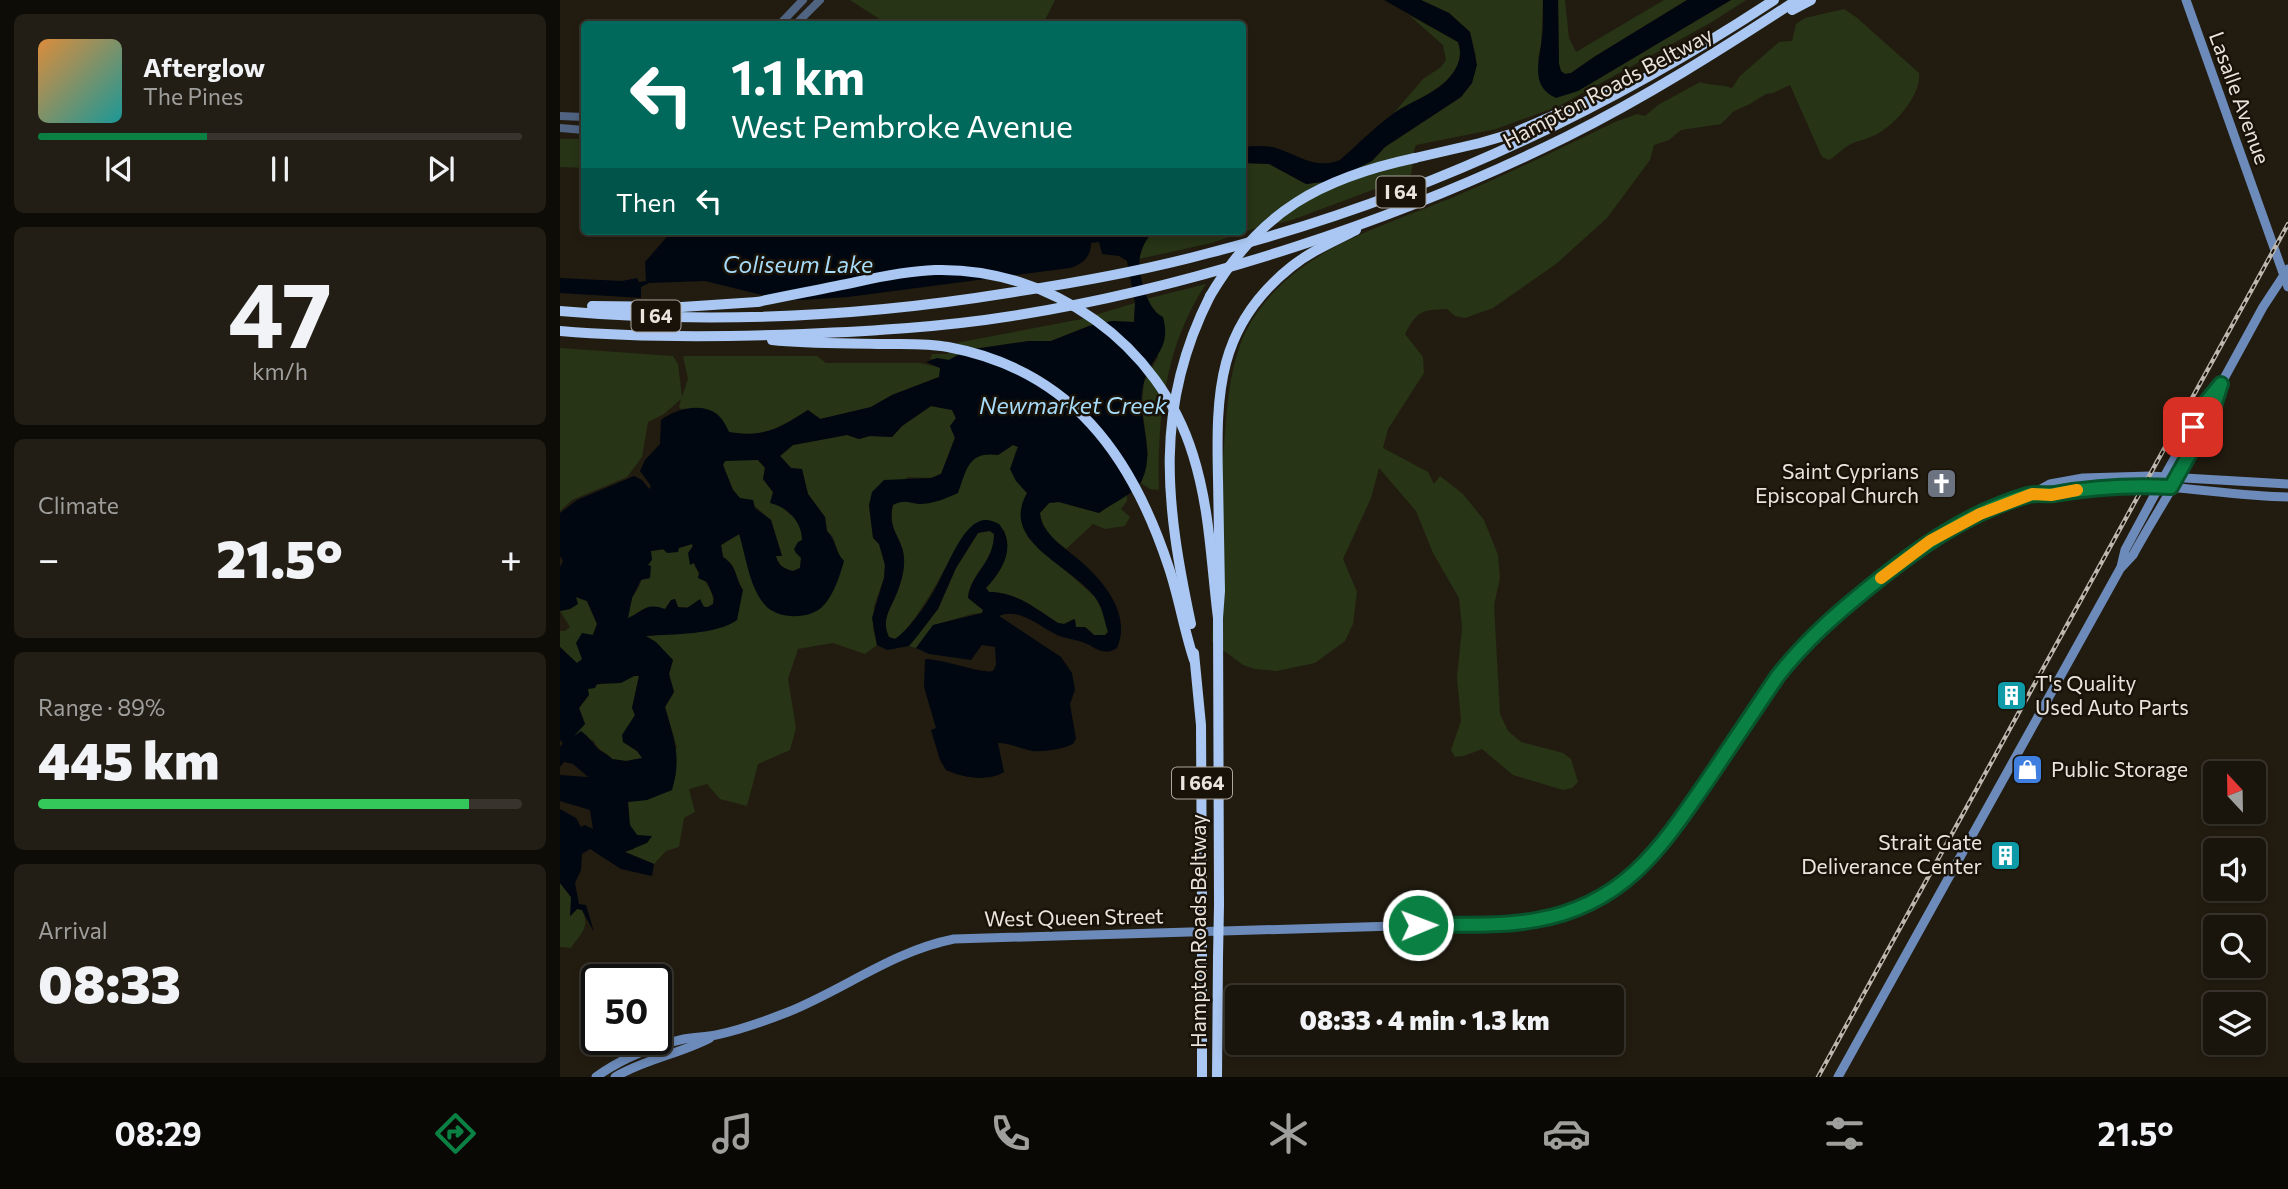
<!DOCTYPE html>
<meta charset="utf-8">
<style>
:root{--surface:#1a150c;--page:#231e15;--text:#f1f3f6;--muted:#9f9f9d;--line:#38342d;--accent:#0b8043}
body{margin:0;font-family:Commissioner,sans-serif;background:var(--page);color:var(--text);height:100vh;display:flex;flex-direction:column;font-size:26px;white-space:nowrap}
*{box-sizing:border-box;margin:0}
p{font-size:23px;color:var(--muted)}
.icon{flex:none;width:38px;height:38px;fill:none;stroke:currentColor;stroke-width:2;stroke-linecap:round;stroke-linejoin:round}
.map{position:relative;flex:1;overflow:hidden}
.sheet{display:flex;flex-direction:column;gap:14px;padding:14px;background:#0e0c07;width:560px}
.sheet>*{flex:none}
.banner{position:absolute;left:21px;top:21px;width:665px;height:214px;border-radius:7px;box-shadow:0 4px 10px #0003,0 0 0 2px var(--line);background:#00695c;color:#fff;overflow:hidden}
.needle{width:46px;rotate:338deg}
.tools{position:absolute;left:1643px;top:761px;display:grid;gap:14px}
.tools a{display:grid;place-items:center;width:63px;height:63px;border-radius:7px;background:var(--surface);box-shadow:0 4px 10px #0003,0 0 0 2px var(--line);font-size:35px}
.speed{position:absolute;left:21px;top:964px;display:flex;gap:14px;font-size:35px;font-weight:700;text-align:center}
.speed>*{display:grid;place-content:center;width:91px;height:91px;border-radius:50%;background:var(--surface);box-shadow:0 4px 10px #0003,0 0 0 2px var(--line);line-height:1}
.speed .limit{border:4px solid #111;border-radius:10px;background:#fff;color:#111}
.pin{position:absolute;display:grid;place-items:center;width:60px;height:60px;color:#fff;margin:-30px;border-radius:14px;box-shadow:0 4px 10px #0006}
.me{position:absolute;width:77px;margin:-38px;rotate:89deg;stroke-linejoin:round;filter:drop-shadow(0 0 5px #0008)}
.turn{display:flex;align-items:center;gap:24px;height:147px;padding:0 35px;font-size:32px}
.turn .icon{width:91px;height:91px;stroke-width:2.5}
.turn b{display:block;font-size:49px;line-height:60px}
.then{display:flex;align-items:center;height:66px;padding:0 35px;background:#0003;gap:14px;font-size:26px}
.big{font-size:52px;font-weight:800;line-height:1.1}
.sheet .card{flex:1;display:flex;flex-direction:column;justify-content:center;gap:10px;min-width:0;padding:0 24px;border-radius:10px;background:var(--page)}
.sheet .dial{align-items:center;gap:0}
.dial b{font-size:91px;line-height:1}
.song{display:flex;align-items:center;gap:21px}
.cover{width:84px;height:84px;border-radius:10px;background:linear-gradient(135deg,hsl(30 70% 55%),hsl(180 70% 35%))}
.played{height:7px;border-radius:4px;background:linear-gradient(90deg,var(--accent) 35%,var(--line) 35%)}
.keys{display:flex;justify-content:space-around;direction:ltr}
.heat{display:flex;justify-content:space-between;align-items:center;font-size:38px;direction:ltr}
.charge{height:10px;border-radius:5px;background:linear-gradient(90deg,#34c759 89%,var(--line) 0)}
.trip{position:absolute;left:665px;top:985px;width:399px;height:70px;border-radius:7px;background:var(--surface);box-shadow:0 4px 10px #0003,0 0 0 2px var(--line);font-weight:800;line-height:70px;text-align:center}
.menu{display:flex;height:112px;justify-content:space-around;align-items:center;background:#0a0805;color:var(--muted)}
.menu .icon{width:49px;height:49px}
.menu .active{color:var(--accent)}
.menu b{font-size:32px;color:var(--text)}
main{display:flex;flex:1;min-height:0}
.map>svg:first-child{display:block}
.green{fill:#273415}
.water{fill:#000710;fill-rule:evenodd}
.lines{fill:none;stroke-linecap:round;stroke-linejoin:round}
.tertiary{stroke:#506380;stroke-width:8}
.secondary{stroke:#6c8bba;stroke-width:9}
.motorway{stroke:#a9c7f2;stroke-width:10}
.rail-casing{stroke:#bcb7af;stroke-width:4.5}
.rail{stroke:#191208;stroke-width:2;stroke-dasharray:5;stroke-linecap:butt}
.motorway-bridge{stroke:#a9c7f2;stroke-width:10}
.route-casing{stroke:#07532c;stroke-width:18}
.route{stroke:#0b8043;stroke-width:12}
.slow{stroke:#f59e0b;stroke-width:12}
.labels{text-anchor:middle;stroke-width:5;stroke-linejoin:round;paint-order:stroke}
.shield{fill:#191208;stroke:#aba59d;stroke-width:2}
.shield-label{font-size:19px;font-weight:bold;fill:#e9e4dd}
.street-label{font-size:21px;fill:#e9e4dd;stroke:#191208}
.poi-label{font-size:21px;fill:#e9e4dd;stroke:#191208;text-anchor:end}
.water-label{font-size:23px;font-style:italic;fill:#a6dbf9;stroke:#191208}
</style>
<main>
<section class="sheet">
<div class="card">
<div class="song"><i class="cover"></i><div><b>Afterglow</b><p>The Pines</p></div></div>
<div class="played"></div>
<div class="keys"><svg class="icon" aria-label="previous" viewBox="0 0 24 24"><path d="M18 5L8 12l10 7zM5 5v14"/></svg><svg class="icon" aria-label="pause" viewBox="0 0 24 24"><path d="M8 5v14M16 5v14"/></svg><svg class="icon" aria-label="next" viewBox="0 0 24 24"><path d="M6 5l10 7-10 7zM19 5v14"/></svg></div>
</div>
<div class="card dial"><b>47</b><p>km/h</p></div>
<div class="card"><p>Climate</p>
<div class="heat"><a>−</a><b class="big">21.5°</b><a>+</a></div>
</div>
<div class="card"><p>Range · 89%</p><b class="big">445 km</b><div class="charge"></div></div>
<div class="card"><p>Arrival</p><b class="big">08:33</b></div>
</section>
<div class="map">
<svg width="1728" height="1077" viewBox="0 0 1728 1077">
<rect width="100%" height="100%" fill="#221c10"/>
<!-- green -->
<g class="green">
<path d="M290,0H495L483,24H327Z"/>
<path d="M861,0H983L981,45L978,60L1018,91L1171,0H1186L1152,22L999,106L936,129L856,145C851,155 855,165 850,176L732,220L693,229L651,243L579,259L585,240L593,231H682L683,163L709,164L746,184L771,181L812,161L825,147L901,97L912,83L916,56L910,32L889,13Z"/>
<path d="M998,0H1005L1009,38L1016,52L1104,0H1127L1034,57L1011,73L1005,74L1001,71L999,64Z"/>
<path d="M1284,9L1296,17L1359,73C1362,94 1335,125 1317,134C1308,140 1295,140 1286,147C1280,151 1276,156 1269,160L1262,157L1230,85L1213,93L1206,94L1190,104L1174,111L1161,124L1121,130L1109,140L1094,145L1090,160L1047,218L996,264L933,308L905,318L895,316L887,309C861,310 857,311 845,334L863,357L864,373L828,429L823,448L868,472L874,484L880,476L903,494L924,520L938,555L940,578L934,605L940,714L948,731L961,742L1003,753L1011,759L1018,782L1012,788L1003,790L953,775L922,749L904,756L895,757L891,750L901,721L897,677L902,628L899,598L873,553L856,511L819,468L811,498L783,559L797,592L793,624L785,641L755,663L716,671L695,669L683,665L652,642C655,576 658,511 664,445C667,408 669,366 686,331C730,247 826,227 905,192C956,170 1005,146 1055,122L1077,114L1085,116L1098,105L1140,82C1151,86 1160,84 1172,88L1180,76L1219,42L1232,41L1236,24L1245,18Z"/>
<path d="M849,15L898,42C912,79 855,99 832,115L863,79L881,67L886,60L883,45Z"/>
<path d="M0,139H24V168L0,167Z"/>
<path d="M646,284C605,345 597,419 599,490L590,489L581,483L588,454L582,405L584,382L598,357V315L586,299Z"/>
<path d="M575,303L574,322L552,321L529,326L491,341H469L407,350L389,360L370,359L372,354H388L396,343L522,319Z"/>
<path d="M0,348L113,356L118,364L122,397L128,379L123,356H257L266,363H360L381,368L379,377L332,395L311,407L261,419L248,410C219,428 204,438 169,432C155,409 148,408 121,409L119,407L121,399L104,414L88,422L82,457L67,477L12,500L0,511Z"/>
<path d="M371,406L392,410L396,419L390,426L395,437L381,474L371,478L348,477L309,505L313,537L319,544L325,565L324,578L314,606L313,629L317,645L305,654L273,643L238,649L228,679L236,728L230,750L198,764L187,806L160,799L147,784L129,789L135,812L124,818L119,847L106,851L94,864L63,851L73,850L77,835L69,825L68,801L117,748L105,707L114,692L109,674L113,660L85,636L152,630L183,590C174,576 178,567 163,557L161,545L180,534L195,588L279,555L273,537L267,531L265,517L248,494L242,470L231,468L220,456L233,445L287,435L299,439L310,436L332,437L342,426Z"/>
<path d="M453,445L458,447C448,465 454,480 467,493V536L534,596L543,610L548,632L545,635H534L527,628L516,627L513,619L504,624L498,623C476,609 457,592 429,592L426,588C441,572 453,551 444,530L409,529C385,564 370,603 341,635L335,639L329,637C321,620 330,610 336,595C340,586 344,573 344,563C346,540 326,531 333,505L341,500L359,504L417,456L426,453L438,455Z"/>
<path d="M165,460H198L205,468L203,479L228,513C248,524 242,549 240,568L233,571C224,569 218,565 216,556H222L211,520L189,501L179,498L173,490L163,465Z"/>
<path d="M567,494V501L561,509L570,517L565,526L545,529L533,524L506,549C494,540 481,529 480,513L489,503L499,502L539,513Z"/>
<path d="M424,531H430L434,534C434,564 411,573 408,597L423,610L422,613L412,614L374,625L356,648L349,646L378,609L396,568L418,533Z"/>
<path d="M132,544C133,549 132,555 133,561C137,577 155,586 153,604L148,607C137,605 129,608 118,607L115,599L111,600L105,610C85,602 83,612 67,619L72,598L79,587L91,551L119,548Z"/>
<path d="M15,597L27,601L37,624L22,660L17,664L0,647V631H5L10,627L0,611L10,609Z"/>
<path d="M74,676H79L72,708L75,715L63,742L77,751L83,758L66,761L52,759C44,749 41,754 33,740L14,736L13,734L25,724L19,708L29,695L27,689C43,680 57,685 74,676Z"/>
<path d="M0,883L11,897V916L17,909L22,910C31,928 20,934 11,948L0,947Z"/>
</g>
<!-- water -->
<g class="water">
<path d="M824,0H861L889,13L910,32L917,65L912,83L901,97L825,147L812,161L771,181L746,184L709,164L683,163V147C694,146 705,145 716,148C739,155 755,170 780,160C798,144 815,127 834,113C851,101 876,94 889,78C898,68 903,55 898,42Z"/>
<path d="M983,0H998L999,64L1001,71L1005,74L1011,73L1034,57L1127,0H1171L1018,91L996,98C972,87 978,66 981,45C984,30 983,15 983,0Z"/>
<path d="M112,231H531L532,236H539V231H593C587,239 582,246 580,256C577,272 587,311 603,317C612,350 591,356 584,382C574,414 597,449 582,480C574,495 552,503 539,513L499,502L489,503L480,513C482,534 503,546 518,559C543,580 572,614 557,648C552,651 548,653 542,651C536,650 532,646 527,644C517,639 504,639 495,634C479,626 458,607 439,616L501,657L512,673L515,690L510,704L516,739L513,744C503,749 484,752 473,751C461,749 450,743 438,743L444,772C427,782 404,778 386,770L380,760L371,730L376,728L364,687L365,659C384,659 421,674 433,671L436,665L435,647L422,645L411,660L369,654L356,648L373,625L422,613L423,610L408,598C411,572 434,563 434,534L430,531L418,533L396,568L378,609L355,639L349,646L327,650L317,645L312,618L324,578L325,565L319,544L313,538L309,505L312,492L324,480L371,478L381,474L395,438L390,426L396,418L392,410L371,406L342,426L332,437L310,436L299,439L287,435L233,445L220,456L231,468L242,469L248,494L265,517L267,531C276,540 275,552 284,561C280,575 274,594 264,605C251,620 218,620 205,605C189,587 186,556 179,534L161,545L163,557C178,567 174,576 183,590L177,620C156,635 113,634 86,636L96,642L113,660L109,674L114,692L105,707C114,739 122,757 112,790L87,800L68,802L70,825L77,835L92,836L87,843L65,852L94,864L92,876L61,869L30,849L22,854L21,870L15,883L19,904L26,905L34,932L22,910L17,909L10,916L11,897L0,883V809L16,818L21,827L25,825L33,829L30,810L0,801V775L28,777L13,764L4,762L0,767V747L3,743L0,740V647L17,663L22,659L16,643L22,633L33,635L37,624L27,601L16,597L18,604L10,609L0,611V567L3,561L0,556V513L17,500L74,476L82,480L89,489L91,486L80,471L85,460L100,444L101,420C116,408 146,401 160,417C164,421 167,428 169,432C204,438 220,428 248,410L260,419L311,407L332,395L379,377L380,368L366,362L377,358L389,360L407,350L469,341H491L529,326L552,321L574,322L575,303L567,261L559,256L542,254L539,242L531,243C531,257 523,264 510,268L288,297L241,300L210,297L145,281L89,283L81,287V298L0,293V278L62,281L77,278L79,282L86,281L85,262ZM453,445L458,447L450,469L456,481L467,493C439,542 511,565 535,597C543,608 544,620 548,632L545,635H534L525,627H516L515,619L504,624L498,623C476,609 457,592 429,592L426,588C443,570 457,546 439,524C433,521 425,518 418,522C402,529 389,562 381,577C372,597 353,626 335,639L329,637C321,620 330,610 336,595C340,586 344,573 344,563C346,540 326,531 333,505C344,499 349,503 360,504C373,504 387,498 398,493C407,469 408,451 438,455ZM198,460L205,468L203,479L213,492L210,503C227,507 242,521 242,540L238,542L234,549L236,553L241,558L240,568L233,571C224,569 218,565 216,556H222L211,520L195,508L193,500L180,498L173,490L163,465L165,461ZM132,544L133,546L128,553L130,565L134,563L139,573L138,578L147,582L154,598L153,604L148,607H144L140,599L127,608L118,607L115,599L111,600L105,609C86,602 84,611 68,618L72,598L81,580L90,578L91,566L88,565L92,560L91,551L103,549L107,553L118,552L119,548ZM74,676H79L72,708L75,715L62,735L63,742L77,751L82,758L66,761L52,759C48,754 42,753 38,749C32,742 29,737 21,731L14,736L25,724L19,708L29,695L28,689L35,688L37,684L61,683Z"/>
</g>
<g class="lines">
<!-- tertiary -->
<g class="tertiary">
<path d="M220,24L243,0"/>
<path d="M236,24L260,0"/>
<path d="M0,116L24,117"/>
<path d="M0,128L24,130"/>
</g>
<!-- secondary -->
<g class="secondary">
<path d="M1626,0L1728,287"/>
<path d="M1474,494C1506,495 1538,485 1571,485C1623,486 1675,496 1728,497"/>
<path d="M1561,567L1565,550L1609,468L1647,401L1661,384L1703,307L1728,269"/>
<path d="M36,1077C62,1058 93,1046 124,1039C135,1037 146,1037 156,1035C180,1030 205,1021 228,1012C285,989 333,951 394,939L936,923L974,920L1019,908L1048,893L1078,871L1091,859L1114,830L1217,677L1236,652L1275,614L1354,551L1389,529L1435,507L1472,494L1490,484L1523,478L1590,476L1728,484"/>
<path d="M55,1077C85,1059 120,1054 150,1038"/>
<path d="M1278,1077L1560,569L1573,555C1602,502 1645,441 1661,384"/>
</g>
<!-- motorway -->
<g class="motorway">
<path d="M1232,10L1251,0"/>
<path d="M855,158L920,143L951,134L1050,91"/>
<path d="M32,306L122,307L197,302"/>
<path d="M0,311C149,324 300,317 448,293C515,283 583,271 649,253C850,202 1041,114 1214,0"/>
<path d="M0,331C80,338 162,337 243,334C313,331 383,327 452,316C637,287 838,220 1006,137C1086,97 1162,49 1237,0"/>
<path d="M212,340C249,344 286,343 324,344C345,344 367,343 388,347C511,370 572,455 609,568C619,598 624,630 634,660"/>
<path d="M631,624C606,506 593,408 650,296"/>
<path d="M634,653L641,725L642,906"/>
<path d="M659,905L658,618L660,591C659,554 659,516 658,479C656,393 657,326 731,267C751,251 773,242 796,230"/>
<path d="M642,958V1077"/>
<path d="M657,1077L658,957"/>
</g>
<defs>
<path id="rail" d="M1258,1077L1728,224"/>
</defs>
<!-- rail casing -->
<use href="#rail" class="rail-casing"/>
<!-- rail -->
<use href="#rail" class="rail"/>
<!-- motorway-bridge -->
<g class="motorway-bridge">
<path d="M650,296C700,211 761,178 855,158"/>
<path d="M197,302C230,295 263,289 296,282C323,276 348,271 375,270C491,267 599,344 633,455C650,509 651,563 658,618"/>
<path d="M658,957L659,905"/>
<path d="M642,958V906"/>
</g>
</g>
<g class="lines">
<defs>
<path id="route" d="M858,925C896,924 937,927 976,920C1062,905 1099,851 1145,784C1169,748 1193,713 1217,677C1246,640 1276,614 1312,585C1359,547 1409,512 1468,495C1477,493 1486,495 1494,494C1534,487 1571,485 1611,487L1651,415L1661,384L1647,401L1633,427"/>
</defs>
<!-- route casing -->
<use href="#route" class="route-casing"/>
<!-- route -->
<use href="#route" class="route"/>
<!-- slow -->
<path class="slow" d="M1321,578L1370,541L1420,514L1472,494L1491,495L1517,490"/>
</g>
<!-- icons -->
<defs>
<symbol id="church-square" viewBox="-11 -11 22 22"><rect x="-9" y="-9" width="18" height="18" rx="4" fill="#6b7280" stroke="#191208"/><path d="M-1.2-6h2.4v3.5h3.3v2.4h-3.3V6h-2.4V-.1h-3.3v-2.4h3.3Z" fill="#fff"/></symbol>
<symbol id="building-square" viewBox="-11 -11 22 22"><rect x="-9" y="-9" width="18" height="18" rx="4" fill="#0f9aa8" stroke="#191208"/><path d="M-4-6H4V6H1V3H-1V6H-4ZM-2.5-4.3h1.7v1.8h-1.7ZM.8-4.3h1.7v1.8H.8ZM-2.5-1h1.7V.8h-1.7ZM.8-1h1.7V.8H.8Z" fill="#fff"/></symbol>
<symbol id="shop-square" viewBox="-11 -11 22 22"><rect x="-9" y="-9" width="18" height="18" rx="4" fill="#3f7fe0" stroke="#191208"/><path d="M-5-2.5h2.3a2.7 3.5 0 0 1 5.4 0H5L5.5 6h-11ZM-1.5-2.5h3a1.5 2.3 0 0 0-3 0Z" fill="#fff"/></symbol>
</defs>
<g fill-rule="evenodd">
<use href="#church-square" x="1364" y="466" width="35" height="35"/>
<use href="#building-square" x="1434" y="678" width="35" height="35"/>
<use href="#shop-square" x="1450" y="752" width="35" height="35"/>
<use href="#building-square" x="1428" y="838" width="35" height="35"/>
</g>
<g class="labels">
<!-- shield labels -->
<g class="shield">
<rect x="816.5" y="176.5" width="49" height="31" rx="5"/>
<rect x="71.5" y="300.5" width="49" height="31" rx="5"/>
<rect x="612" y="767.5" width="60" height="31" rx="5"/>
</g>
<g class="shield-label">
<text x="841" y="199">I 64</text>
<text x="96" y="323">I 64</text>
<text x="642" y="790">I 664</text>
</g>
<!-- street labels -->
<g class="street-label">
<text transform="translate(1048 88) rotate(-28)" y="7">Hampton Roads Beltway</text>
<text transform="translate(1679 98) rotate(70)" y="7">Lasalle Avenue</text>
<text transform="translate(514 918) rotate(-1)" y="7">West Queen Street</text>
<text transform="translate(639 931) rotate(-90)" y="7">Hampton Roads Beltway</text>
</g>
<!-- poi labels -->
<g class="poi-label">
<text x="1359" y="479">Saint Cyprians<tspan x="1359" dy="24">Episcopal Church</tspan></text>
<text x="1475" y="691" text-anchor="start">T's Quality<tspan x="1475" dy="24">Used Auto Parts</tspan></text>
<text x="1491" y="777" text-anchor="start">Public Storage</text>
<text x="1422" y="850">Strait Gate<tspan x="1422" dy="24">Deliverance Center</tspan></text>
</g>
<!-- water labels -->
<g class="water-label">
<text x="238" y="273">Coliseum Lake</text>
<text x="513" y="414">Newmarket Creek</text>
</g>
</g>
</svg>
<div class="tools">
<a><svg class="needle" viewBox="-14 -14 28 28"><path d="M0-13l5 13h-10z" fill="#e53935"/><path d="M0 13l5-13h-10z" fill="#9f9f9d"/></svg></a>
<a><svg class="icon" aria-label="sound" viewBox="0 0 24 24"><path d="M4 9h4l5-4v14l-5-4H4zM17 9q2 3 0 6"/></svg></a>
<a><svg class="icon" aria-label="search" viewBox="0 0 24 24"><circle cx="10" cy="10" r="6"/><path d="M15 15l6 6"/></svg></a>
<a><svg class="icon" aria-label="layers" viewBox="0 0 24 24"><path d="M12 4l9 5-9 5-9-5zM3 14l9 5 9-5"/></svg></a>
</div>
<div class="speed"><div class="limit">50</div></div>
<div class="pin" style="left:1633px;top:427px;background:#d93025"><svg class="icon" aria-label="arrive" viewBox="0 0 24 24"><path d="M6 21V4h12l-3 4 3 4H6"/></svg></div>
<svg class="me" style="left:858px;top:925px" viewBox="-20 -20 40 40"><circle r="17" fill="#0b8043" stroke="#fff" stroke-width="3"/><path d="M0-11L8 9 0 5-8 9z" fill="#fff"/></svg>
<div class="trip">08:33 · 4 min · 1.3 km</div>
<div class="banner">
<div class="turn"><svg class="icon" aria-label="left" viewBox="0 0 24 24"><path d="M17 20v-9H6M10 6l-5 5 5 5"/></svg><div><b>1.1 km</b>West Pembroke Avenue</div></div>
<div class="then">Then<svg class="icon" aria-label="left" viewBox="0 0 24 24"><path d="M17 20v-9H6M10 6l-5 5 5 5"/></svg></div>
</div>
</div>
</main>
<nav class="menu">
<b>08:29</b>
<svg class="icon active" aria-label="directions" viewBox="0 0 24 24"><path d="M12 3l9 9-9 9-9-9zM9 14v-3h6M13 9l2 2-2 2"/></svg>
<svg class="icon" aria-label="music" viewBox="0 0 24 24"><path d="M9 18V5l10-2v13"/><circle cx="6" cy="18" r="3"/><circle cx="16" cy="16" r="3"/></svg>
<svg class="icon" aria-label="phone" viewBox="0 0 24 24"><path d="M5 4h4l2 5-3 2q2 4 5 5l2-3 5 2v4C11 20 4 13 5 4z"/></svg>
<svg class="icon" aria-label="climate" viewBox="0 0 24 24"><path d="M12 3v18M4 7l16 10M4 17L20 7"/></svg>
<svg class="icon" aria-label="car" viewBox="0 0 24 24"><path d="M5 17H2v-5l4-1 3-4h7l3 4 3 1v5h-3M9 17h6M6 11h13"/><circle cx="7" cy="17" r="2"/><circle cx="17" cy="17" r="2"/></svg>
<svg class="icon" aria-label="filters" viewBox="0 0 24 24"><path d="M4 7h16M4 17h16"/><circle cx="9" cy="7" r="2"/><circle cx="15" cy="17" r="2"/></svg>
<b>21.5°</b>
</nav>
